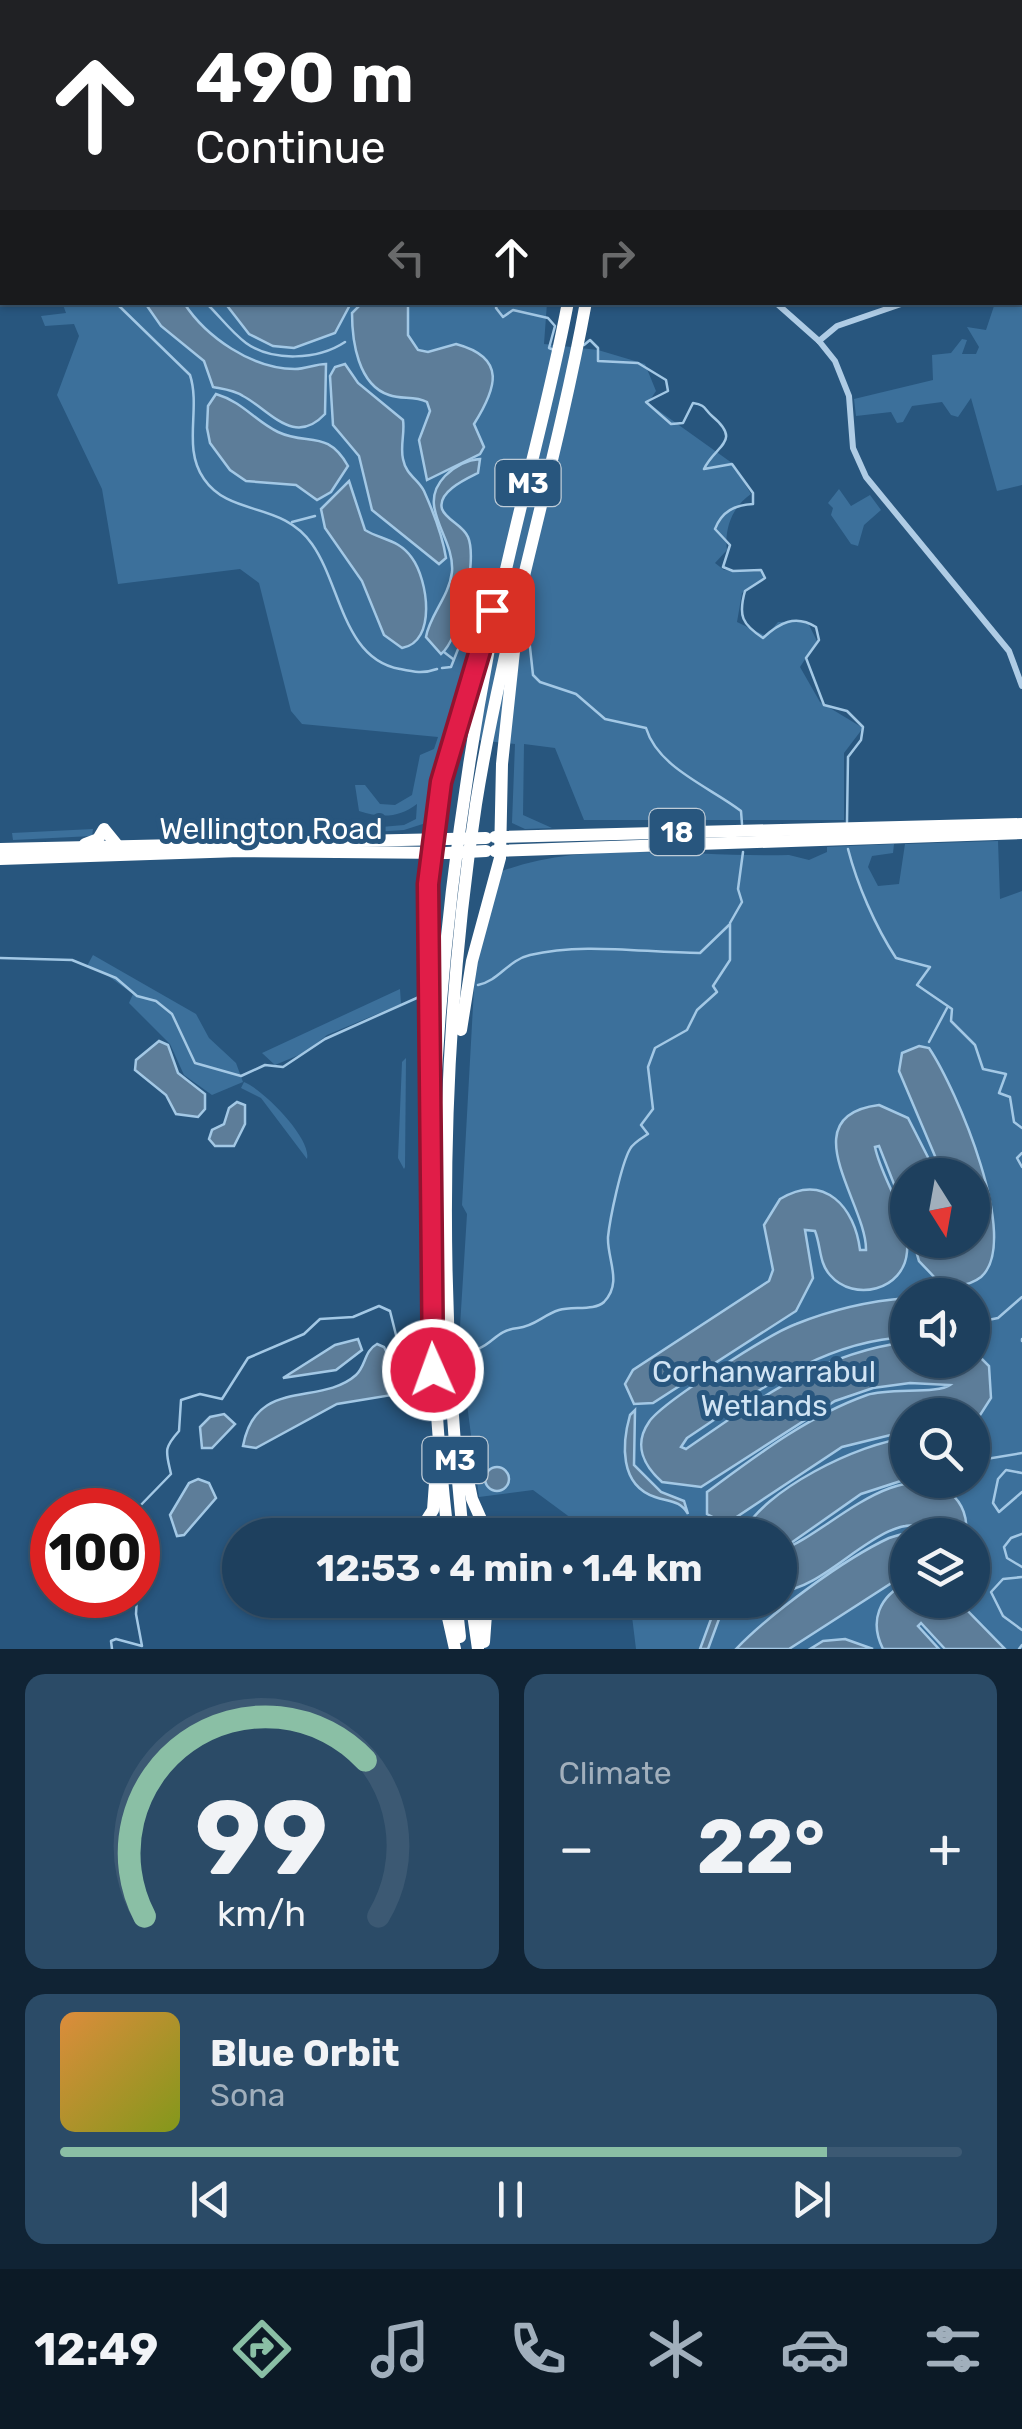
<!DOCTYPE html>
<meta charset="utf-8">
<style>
:root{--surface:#1e405e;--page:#2b4b67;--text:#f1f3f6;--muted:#a1afbc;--line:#3c5973;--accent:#8abfa5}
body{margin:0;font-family:Rubik,sans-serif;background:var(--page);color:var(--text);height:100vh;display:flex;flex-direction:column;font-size:38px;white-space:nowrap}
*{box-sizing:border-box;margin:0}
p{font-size:32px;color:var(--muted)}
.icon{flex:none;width:55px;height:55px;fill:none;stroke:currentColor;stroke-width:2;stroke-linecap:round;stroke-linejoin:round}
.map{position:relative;height:1649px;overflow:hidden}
.side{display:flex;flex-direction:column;gap:25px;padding:25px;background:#102334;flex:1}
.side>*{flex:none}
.guide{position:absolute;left:0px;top:0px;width:1022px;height:305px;box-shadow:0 2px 8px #0004,0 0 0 2px var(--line);background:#202124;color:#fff;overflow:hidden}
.needle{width:65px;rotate:169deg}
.tools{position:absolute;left:890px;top:1158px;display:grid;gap:20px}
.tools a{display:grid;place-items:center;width:100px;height:100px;border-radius:50%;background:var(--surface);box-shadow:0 2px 8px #0004,0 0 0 2px var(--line);font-size:50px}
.speed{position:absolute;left:30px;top:1488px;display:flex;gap:20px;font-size:50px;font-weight:700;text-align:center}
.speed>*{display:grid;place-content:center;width:130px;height:130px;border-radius:50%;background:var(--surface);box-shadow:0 2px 8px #0004,0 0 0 2px var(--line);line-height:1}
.speed .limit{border:15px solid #d22;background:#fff;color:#111}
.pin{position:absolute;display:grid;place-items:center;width:85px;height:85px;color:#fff;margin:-42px;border-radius:20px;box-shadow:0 5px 15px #0006}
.me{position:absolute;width:110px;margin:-55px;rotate:358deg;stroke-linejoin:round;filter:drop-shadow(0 0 8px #0008)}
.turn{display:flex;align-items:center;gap:35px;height:210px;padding:0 30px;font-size:45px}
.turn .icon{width:130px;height:130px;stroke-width:2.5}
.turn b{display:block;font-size:70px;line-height:85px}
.lanes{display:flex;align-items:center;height:95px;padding:0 30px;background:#0003;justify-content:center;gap:50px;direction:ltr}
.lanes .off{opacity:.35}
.big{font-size:75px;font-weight:700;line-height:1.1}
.side .widget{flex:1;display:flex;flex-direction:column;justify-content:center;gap:15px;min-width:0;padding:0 35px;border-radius:20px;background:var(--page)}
.side .dial{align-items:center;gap:0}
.dial svg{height:260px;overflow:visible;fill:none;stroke:var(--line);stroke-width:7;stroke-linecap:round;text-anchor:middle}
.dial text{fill:var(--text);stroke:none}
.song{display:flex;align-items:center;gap:30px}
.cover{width:120px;height:120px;border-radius:15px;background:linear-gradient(135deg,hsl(30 70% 55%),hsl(70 70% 35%))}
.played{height:10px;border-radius:5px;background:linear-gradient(90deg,var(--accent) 85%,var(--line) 85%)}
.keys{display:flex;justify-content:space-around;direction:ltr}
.heat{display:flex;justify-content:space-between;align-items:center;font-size:55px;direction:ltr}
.side .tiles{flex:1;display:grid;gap:25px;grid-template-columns:1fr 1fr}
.widget:last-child{grid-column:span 2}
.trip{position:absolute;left:222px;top:1518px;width:575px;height:100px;border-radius:50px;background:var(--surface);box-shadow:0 2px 8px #0004,0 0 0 2px var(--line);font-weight:700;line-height:100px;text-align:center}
.tab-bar{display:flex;height:160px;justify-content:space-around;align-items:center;background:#0c1a26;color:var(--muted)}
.tab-bar .icon{width:70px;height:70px}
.tab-bar .on{color:var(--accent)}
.tab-bar b{font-size:45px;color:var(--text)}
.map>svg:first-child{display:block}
.green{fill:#3c709b;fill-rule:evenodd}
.water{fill:#5d7d99;stroke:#a3c8e5;stroke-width:2.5}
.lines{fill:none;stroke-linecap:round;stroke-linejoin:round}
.stream{stroke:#a3c8e5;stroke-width:2.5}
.minor{stroke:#afcce5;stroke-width:6}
.highway{stroke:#fff;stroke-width:12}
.highway-bridge{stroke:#fff;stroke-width:12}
.route-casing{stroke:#92132f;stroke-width:25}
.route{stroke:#e11d48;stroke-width:18}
.labels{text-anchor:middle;stroke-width:10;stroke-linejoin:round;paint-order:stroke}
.shield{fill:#28567e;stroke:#beccd8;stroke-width:2.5}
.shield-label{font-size:28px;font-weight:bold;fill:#fff}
.street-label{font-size:30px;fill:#fff;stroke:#28567e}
.park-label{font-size:30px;fill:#d1e4f4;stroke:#28567e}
</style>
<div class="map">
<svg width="1022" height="1649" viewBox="0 0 1022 1649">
<rect width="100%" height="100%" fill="#28567e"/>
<!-- green -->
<g class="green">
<path d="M1022,241V485L997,491L971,398L958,417L951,415L942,402L912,406L903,422L897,423L891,412L856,416L854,399L933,380L932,355L951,353L962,339L967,340L962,354H976L979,347L967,327L986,330L995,303L1020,302Z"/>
<path d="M62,302L547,303L544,344L598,350L645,364L656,391L648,403L732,463L751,494C733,506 724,528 727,550L715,563L724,570L763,572V579L742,593L737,622L766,636L778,622L807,621L817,641L800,667L820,702L863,728L844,753V820H584L555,748L524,744L523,815L552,828L525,829L512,823L515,744L448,737L429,822L404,830L359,833L358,829L404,825L416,819L417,804C399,818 381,818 359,811L355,785H365L380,804L395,805L412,795L420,755L434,749L438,737L302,724L291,711L259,583L240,569L118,584L102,489L57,395L79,336L74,324L45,326L41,316L66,313Z"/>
<path d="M839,489L851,506L870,495L881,510L864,525L858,546L851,544L831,515L833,508L828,503Z"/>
<path d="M93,829L92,836L13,840L12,833Z"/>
<path d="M998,841L1000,899L1022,891V1649H636L630,1600H780V1535H594L533,1490L479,1497L459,1342L467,1214L462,1205L475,970L502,871C590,839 697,858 789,855L809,860L827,852V847L894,844L893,853L872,856L868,867L878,886L899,884L905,844ZM908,1175H972V1240H908ZM908,1295H972V1360H908ZM908,1415H972V1480H908ZM908,1535H972V1600H908Z"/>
<path d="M93,955L196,1014L209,1038L236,1063L243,1082L212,1095L184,1075L170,1044L129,1003L133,994L100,970L87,966Z"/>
<path d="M400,989L401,1004L327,1035L306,1052L275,1065L262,1053Z"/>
<path d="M406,1058L405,1167L404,1169L398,1158L402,1062Z"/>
<path d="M244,1082C264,1090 312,1139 307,1159L261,1098L241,1088Z"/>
</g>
<!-- water -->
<g class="water">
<path d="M145,303H184C206,337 252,369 295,369C306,369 315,364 326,364L325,414C294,447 271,411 243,396C234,390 223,389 213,387L204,361L161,326Z"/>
<path d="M351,303L335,333L294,348L273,346L249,334L225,303Z"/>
<path d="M362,303H408V335L418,350L428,352L456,344C508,358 496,389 474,424L484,447L480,454L427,480L419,440L430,411L427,402C414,395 402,400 389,395C358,385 352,341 352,313Z"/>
<path d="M345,364L358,383L403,420C405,433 400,446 403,459C406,475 418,479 424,491C432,509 443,538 446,558L439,564L372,510L359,456L333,425L330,376L335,367Z"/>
<path d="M216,394C243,402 255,421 278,432C308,446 327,429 348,466L331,492L317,500L296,485L246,481L230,470L210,443L207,428L208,406Z"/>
<path d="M480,459L478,473C466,479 437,492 442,509C446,520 463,525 468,537C478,560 460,639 441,654L426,637C429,616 449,597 452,572C455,536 415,507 445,476C455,466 467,460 480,459Z"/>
<path d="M349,481L365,530C381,540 399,539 412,558C428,580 437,642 402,648L384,635L362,581L325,528L321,509Z"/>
<path d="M159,1041L168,1045L178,1073L205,1094V1109L198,1117L176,1114L166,1095L135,1070L136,1060Z"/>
<path d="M919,1046L929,1048C956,1088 1022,1241 981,1277C968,1287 952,1287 937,1280L919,1261L913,1240H954L958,1245V1240H972V1175H943L899,1071L902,1053Z"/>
<path d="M237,1102L245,1105V1124L234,1146H215L209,1139L212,1130L224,1124L229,1108Z"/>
<path d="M879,1105L908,1118L937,1175H908L907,1217L879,1146L875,1147C882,1181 910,1214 907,1252C904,1290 854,1303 830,1275C819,1263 821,1246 815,1231L805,1230L813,1278L796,1311L653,1403L634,1404L625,1384L633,1370L769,1281L773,1270L764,1225L780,1199C825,1172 855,1208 860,1250H866C867,1204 790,1116 879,1105Z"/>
<path d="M907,1298V1337C822,1341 755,1393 687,1438L681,1447L686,1449C757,1400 820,1353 907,1342L908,1360H972L973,1350L989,1366L991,1398L975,1423L972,1415H908L907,1431L842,1447L726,1524L707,1514V1492C757,1455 808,1416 867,1395C889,1388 938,1394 950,1385L910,1383L873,1388L835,1401L701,1487L662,1482C644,1466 633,1445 649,1422C661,1403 771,1333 796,1324C831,1310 869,1301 907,1298Z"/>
<path d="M358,1339L362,1350L336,1370L283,1378L335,1345Z"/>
<path d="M377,1344L384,1347L397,1373L392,1395L337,1404L256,1448L243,1446C256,1376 320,1407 356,1375C366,1366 364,1351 377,1344Z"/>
<path d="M635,1410L634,1465L661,1492L684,1501L688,1514C680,1500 669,1502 655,1497C619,1485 622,1443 630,1415Z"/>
<path d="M224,1414L235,1424L212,1448H202L200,1427L210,1417Z"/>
<path d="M907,1438V1479L861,1494L781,1550C825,1536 896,1454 950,1493C963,1503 968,1519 966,1535H908L907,1573L789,1649H736C771,1613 844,1559 889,1538C902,1533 915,1532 927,1528C884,1509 826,1591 780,1591V1535H742C762,1490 860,1443 907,1438Z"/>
<circle cx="497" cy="1479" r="12"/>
<path d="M198,1479L209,1483L216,1498L184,1535L177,1536L170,1515L189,1483Z"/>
<path d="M907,1583L908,1600H957L1005,1649H945L921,1623L918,1626L939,1649H883C869,1621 879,1596 907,1583Z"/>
<path d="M718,1600H726L708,1649H700Z"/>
<path d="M845,1639L873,1649H810L823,1641Z"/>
</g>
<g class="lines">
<!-- stream -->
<g class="stream">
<path d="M0,81V90"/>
<path d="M0,101L2,107"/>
<path d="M115,302L190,375C201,409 182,448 204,479C230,517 282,501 312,544C341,585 343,659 400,669C414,672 423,674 437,669"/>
<path d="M205,302C219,315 230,331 246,343C272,362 318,360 345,342"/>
<path d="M498,302L496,308L503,317L513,310L548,318L555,326L549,348L554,350"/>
<path d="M584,345L590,340L598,348V361L638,363L666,380L668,391L646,402L671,424L683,423L693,403C706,405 704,409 712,416C743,442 715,445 704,469L732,464L753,493V504C735,505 722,511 715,529L730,545L723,567L733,571L761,570L765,578L745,591C738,616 742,624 763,638C779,623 795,614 816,627L819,640L806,658L824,705L847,711L863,727L861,740L848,757L847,822"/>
<path d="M292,522L315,516"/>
<path d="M529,638L533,675L540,682L576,694L605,719L646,728C658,768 710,787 741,811L742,824"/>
<path d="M444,652L453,659"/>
<path d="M442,668L451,667L468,624L475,625"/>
<path d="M848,849C857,884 875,926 896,958L930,967L917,985L952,1009L951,1021L975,1045L983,1069L1006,1074L999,1093L1010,1097L1014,1122L1022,1128"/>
<path d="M0,958L72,960L116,978L137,996L156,1001L172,1014L195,1063L241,1076L265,1065L283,1067L325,1039L419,997"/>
<path d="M478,985C499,981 508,960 530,955C584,942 645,953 700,953L729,925"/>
<path d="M929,1042L947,1008"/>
<path d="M1022,1153L1017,1158L1022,1167"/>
<path d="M983,1321L998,1318L1022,1297"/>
<path d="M1022,1339V1341"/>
<path d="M457,1351C494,1353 489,1331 518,1328C535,1326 543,1315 559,1310C572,1306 595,1311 604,1302C623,1282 607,1260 608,1237C610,1218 621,1165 630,1149C633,1143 642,1138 648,1134L641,1125L653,1109L648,1067L655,1048L687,1030L697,1010L717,992L713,986L730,960V923L742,902L738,889L743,852"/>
<path d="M974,1461L1022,1453"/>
<path d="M1022,1473L1006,1470L998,1479L993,1503L999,1512L1022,1492"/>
<path d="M136,1510L171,1474C166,1451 163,1449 179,1431L181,1400L200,1394L222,1399L248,1358L304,1334L320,1319L353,1317L379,1306L390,1311L396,1335L405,1346L429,1349"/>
<path d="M1022,1534L1011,1538L1004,1547L1007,1558L1022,1567"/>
<path d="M1022,1577L1003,1579L991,1592L1003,1616L1022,1630"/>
<path d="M112,1649L111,1641L116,1639L142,1646L136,1614L138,1578"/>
<path d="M1019,1649L1022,1645"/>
</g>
<!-- minor -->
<g class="minor">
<path d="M990,2L992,0"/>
<path d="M1020,236L1022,235"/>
<path d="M775,302L819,341L835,361L849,396L853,448L866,477L1009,651L1022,686"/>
<path d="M819,341L837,326L907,302"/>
</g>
<!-- highway -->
<g class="highway">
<path d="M559,0V2"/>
<path d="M590,2V0"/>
<path d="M606,2V0"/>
<path d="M633,2V0"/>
<path d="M495,837L1022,824"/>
<path d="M85,844L98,839L104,829L117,845"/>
<path d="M0,849L447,839"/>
<path d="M495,851L1022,833"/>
<path d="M0,859L240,851L447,853"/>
<path d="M427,877L428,1047"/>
<path d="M428,884L441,782L486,631"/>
<path d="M461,1030L472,961L500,858L502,764L514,651"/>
<path d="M461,1446L472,1499L488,1535"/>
<path d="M417,1535L433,1510L435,1483"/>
<path d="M448,1535C413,1239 434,941 489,649C511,532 546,419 568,302"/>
<path d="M463,1535C438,1292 439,1046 476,804C503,635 555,471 586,302"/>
<path d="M444,1600L455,1649"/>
<path d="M456,1600L460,1637"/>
<path d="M471,1600L478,1649"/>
<path d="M484,1642L487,1600"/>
</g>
<!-- highway-bridge -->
<g class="highway-bridge">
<path d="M447,839L486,838"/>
<path d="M447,853L486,851"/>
</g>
</g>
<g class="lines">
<defs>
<path id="route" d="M433,1370L428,884L441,782L492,610"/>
</defs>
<!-- route casing -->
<use href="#route" class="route-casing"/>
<!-- route -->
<use href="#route" class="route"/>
</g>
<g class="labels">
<!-- shield labels -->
<g class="shield">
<rect x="495.5" y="460" width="65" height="46" rx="8"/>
<rect x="649.5" y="809" width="55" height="46" rx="8"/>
<rect x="422.5" y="1437" width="65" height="46" rx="8"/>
</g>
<g class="shield-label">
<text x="528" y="493">M3</text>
<text x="677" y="842">18</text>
<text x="455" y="1470">M3</text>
</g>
<!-- street labels -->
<g class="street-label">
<text x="271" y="839">Wellington Road</text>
</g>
<!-- park labels -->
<g class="park-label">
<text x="764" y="1382">Corhanwarrabul<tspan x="764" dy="34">Wetlands</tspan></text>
</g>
</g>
</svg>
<div class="tools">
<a><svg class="needle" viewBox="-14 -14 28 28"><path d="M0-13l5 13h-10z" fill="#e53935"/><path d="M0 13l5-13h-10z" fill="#a1afbc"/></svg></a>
<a><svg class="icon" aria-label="sound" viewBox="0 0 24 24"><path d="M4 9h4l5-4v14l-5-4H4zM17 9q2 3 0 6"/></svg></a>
<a><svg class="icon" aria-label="search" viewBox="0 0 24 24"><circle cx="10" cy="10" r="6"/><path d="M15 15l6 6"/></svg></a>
<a><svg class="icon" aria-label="layers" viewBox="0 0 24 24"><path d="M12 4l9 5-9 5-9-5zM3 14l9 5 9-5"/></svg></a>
</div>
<div class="speed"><div class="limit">100</div></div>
<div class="pin" style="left:492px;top:610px;background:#d93025"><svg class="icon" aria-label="arrive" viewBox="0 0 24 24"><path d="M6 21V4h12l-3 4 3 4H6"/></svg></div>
<svg class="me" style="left:433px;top:1370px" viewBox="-20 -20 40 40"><circle r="17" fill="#e11d48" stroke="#fff" stroke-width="3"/><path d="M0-11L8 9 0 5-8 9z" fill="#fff"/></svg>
<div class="trip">12:53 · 4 min · 1.4 km</div>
<div class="guide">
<div class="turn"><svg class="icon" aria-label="ahead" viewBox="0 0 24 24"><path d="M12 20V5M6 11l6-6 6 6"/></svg><div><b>490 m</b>Continue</div></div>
<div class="lanes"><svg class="icon off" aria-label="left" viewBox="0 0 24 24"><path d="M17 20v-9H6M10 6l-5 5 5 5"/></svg><svg class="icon" aria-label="ahead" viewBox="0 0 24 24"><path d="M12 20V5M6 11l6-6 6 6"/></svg><svg class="icon off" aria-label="right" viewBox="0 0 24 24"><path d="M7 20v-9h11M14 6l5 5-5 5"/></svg></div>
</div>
</div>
<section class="side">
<div class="tiles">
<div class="widget dial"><svg viewBox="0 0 100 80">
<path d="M14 69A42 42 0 1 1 86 69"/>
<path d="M14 69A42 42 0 0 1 82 21" stroke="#8abfa5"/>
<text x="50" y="56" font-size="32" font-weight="700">99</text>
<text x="50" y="72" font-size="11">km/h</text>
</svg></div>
<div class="widget"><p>Climate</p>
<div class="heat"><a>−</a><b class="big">22°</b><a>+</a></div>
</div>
<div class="widget">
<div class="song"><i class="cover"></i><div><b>Blue Orbit</b><p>Sona</p></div></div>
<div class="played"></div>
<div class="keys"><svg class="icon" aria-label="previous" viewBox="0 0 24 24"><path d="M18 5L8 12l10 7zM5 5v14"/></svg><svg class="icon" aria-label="pause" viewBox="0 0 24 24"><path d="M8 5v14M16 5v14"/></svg><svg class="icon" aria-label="next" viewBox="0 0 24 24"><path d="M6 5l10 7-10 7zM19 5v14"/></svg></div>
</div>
</div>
</section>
<nav class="tab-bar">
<b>12:49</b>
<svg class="icon on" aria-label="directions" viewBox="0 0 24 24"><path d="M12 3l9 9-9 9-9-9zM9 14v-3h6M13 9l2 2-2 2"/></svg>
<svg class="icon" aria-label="music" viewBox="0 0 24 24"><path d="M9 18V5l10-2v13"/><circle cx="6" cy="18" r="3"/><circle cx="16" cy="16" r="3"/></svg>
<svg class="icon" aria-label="phone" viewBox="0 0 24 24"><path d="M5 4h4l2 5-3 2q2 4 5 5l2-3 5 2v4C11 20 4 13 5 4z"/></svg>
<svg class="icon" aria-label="climate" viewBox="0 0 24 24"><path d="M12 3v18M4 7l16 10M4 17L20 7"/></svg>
<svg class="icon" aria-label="car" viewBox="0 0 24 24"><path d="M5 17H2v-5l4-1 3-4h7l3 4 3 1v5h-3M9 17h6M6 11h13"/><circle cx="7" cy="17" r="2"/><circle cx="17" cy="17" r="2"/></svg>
<svg class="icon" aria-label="filters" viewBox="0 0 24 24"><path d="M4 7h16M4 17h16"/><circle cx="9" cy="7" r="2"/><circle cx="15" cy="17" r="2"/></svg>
</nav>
